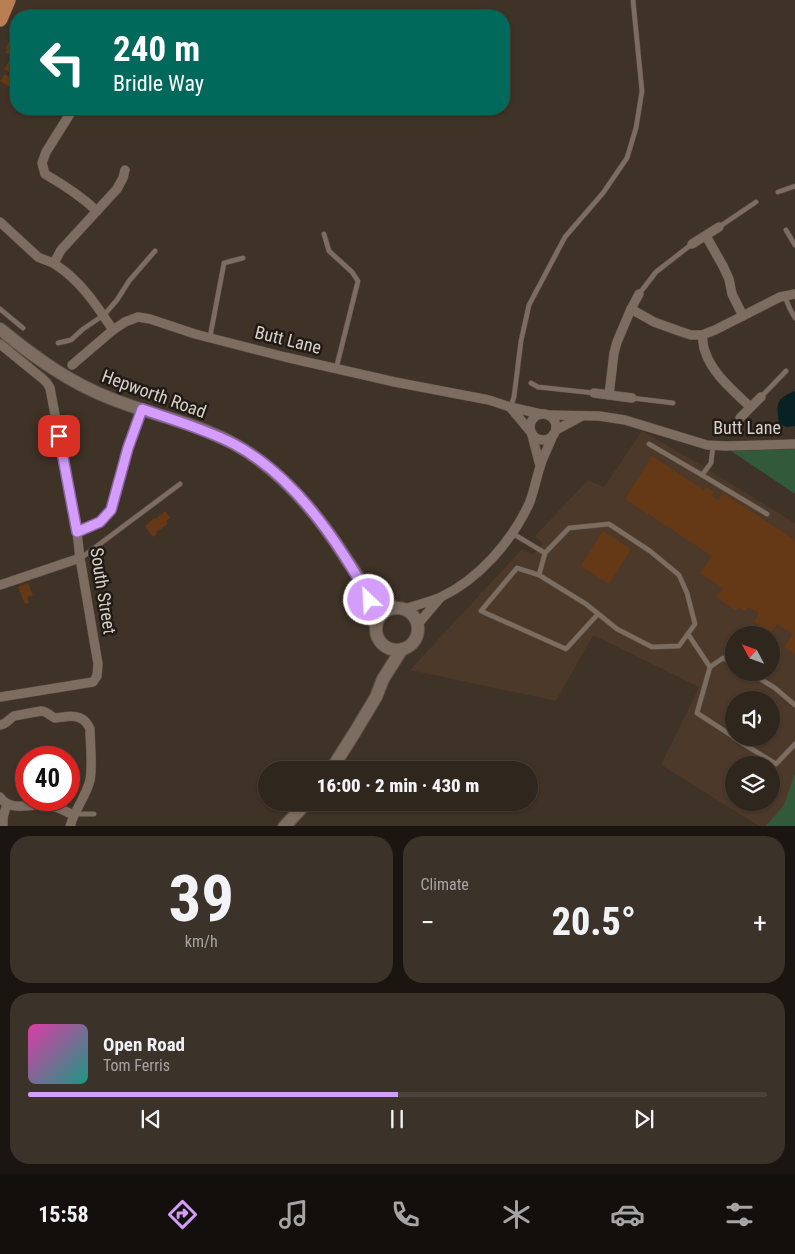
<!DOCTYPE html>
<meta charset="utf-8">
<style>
:root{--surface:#2f261d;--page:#3b322a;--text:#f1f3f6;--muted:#a7a5a4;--line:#4a433b;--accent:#d49cfb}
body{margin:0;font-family:"Roboto Condensed",sans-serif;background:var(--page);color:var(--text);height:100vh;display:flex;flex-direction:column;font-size:19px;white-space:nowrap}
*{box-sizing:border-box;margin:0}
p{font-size:16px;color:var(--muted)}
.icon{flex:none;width:28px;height:28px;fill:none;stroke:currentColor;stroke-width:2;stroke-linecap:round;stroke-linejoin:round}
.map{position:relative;height:826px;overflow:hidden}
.details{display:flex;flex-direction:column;gap:10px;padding:10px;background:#1a1510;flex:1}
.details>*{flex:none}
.guide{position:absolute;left:10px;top:10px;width:500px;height:105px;border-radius:20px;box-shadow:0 1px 4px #0004,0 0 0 1px var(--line);background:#00695c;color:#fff;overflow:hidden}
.needle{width:32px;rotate:311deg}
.tools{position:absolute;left:725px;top:626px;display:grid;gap:10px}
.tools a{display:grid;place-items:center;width:55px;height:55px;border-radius:50%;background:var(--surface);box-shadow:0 1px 4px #0004,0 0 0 1px var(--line);font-size:25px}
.speed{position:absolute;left:15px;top:746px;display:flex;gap:10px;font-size:25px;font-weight:700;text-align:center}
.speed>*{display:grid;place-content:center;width:65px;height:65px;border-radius:50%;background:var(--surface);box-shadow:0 1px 4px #0004,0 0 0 1px var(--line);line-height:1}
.speed .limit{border:8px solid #d22;background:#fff;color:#111}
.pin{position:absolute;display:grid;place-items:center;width:42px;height:42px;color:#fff;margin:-21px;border-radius:10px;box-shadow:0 2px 8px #0006}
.me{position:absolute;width:55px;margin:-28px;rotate:335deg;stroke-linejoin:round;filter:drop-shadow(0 0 4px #0008)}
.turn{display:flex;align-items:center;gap:18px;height:105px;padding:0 20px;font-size:22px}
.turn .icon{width:65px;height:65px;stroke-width:2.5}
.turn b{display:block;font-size:35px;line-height:42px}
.big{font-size:38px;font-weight:800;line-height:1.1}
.details .card{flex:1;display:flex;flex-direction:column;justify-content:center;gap:8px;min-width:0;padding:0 18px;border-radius:20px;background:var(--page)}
.details .dial{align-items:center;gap:0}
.dial b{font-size:65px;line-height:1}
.song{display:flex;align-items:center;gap:15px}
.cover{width:60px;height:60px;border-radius:8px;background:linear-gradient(135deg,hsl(320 70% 55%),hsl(170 70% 35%))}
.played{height:5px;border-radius:2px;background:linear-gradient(90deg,var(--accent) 50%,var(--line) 50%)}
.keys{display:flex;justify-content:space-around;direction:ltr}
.heat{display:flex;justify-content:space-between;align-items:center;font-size:28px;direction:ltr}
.details .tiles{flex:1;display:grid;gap:10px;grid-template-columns:1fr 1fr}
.card:last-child{grid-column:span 2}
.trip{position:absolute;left:258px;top:761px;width:280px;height:50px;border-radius:25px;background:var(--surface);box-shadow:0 1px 4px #0004,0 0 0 1px var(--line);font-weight:800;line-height:50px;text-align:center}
.tabs{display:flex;height:80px;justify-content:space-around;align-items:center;background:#130f0c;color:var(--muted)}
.tabs .icon{width:35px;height:35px}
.tabs .active{color:var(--accent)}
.tabs b{font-size:22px;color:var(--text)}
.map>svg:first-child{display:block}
.built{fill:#4c392a;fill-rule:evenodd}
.green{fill:#33593b}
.water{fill:#072124}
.building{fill:#653915}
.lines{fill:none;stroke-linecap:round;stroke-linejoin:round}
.lane-casing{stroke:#5c5047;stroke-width:5.5}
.street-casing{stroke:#5c5047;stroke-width:10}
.secondary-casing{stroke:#5c5047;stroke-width:14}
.highway-casing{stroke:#5c5047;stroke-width:16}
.lane{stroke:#7d6d61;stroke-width:4.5}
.street{stroke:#7d6d61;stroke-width:9}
.secondary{stroke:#7d6d61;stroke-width:12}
.highway{stroke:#b97f53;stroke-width:15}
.route-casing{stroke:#8a65a3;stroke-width:12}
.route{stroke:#d49cfb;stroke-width:9}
.labels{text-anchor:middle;stroke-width:5;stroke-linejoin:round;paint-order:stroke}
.street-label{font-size:18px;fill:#d9d0c9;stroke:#211b16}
</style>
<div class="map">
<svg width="795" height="827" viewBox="0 0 795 827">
<rect width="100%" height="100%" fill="#3f3227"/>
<!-- built -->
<path class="built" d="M642,431L699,464L795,523V814L787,826H759L661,765L699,687L593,635L556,701L410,670L522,549L533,555L543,543L535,536L588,480L604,487ZM734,635H771V672H734ZM734,700H771V738H734ZM734,765H771V802H734Z"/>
<!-- green -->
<g class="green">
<path d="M795,449V494L731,451Z"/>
<path d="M795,773V826H766L784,805Z"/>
</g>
<!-- water -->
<path class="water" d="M795,391V426L786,427L779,423C776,403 776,399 795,391Z"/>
<!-- building -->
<g class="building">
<path d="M16,32V56L14,54L12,57L5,52L7,50L5,48Z"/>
<path d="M9,62L16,67V72L14,75L4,69Z"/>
<path d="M5,74L14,80L12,83L15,85L12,89L0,81Z"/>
<path d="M652,456L704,490L706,487L714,492L711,496L718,500L723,493L795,540V654L784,647L793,634L777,624L772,632L754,622L759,613L748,607L745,611L738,607L736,611L716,597L723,588L700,573L712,556L625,499Z"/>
<path d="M165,511L170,518L166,521L168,524L156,532L157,534L153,537L145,526L154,518L155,519Z"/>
<path d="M603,531L631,549L609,584L581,566Z"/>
<path d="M28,583L33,595L27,597L29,603L25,604L18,587Z"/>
</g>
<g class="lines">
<defs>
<g id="lane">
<path d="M778,192L795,186"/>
<path d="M719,227L756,202"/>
<path d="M786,230L795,245"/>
<path d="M324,234L329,251L352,272L358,281L336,369"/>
<path d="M639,294L656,272L692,244"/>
<path d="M785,297L790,309L795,318"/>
<path d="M0,309L23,328"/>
<path d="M210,337L224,263L243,258"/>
<path d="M58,343L71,340L83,329L104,315L117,300L129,281L155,251"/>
<path d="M531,383L538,387L594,393"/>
<path d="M761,397L786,371"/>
<path d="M632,398L673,403"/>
<path d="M511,406L514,397L521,341L529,305L565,237L603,193L627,158L636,128L642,91L633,0"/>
<path d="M649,444L702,475L711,463L713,446"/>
<path d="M702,475L767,514"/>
<path d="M512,533L545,553L569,528L609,524L650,551L679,575L687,593L695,624L679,646L652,647L617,629L586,604L539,575L545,553"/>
<path d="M81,558L180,484"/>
<path d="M539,575L517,568L481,611L566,649L598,614"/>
<path d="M688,634L710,667"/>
<path d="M734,664L723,658L710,667L697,713L734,737"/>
<path d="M749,672L775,688L795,705"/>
<path d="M734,738L776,764L795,744"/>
<path d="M75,812L80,814H94"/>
</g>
<g id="street">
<path d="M73,109L46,152L42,163L45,174C64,185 81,196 97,211"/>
<path d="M0,222L38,257C44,260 51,261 56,265C81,281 97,306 113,330"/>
<path d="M706,236L723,266L729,279L732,294L743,316"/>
<path d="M692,244L719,227"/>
<path d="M54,263L61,250L117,189L123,178L125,170"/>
<path d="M639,294L631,309L654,322L679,331L691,335H702L715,330L780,297L795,294"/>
<path d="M702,335C703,341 703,347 705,351C712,374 734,391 750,407"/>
<path d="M0,344L43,379L47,383L50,388L77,532L80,558L98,664L97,676L93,682L0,697"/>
<path d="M72,365L113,330L125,322L138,317L150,319L195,334L285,357L395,382L489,400L510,407L541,414"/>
<path d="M594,393L632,398"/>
<path d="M609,395L614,353L617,342L631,309"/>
<path d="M510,407L530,431"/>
<circle cx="543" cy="427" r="13"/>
<path d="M548,415L599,416L625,420L707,445L726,446L795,444"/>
<path d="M740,418L761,397"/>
<path d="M556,430L582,416"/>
<path d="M532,435L540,466"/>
<path d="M77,532L100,522L111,510L128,448L142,409"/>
<path d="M0,585L80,558"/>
<path d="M404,609C417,605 429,602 441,597C479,579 511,542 529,504C534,492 536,479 540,467C543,456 549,446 553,435"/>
<path d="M418,624L440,598"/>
<path d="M0,725C7,724 9,719 14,716L41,711C47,711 50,716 55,718C58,718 61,717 63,717C76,715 85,717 90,729C90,744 93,766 90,780C86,797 74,810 70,827"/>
<path d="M0,797C11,813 32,803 48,805C57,806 65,811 73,815"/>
<path d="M3,827V817L7,804"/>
</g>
<g id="secondary">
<path d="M0,329C34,357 70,383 112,399C152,415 197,423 236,445C282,471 317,513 345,557C352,568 360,578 365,590C370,601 373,614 376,626"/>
<path d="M364,589L395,608"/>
<circle cx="397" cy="629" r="21"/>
<path d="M331,770L355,732L376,697L383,679L402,649"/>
<path d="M284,827L307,802"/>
</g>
<path id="highway" d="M0,19L8,0"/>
</defs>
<!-- lane casing -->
<use href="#lane" class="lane-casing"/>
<!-- street casing -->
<use href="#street" class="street-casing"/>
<!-- secondary casing -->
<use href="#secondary" class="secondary-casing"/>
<!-- highway casing -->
<use href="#highway" class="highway-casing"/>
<!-- lane -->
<use href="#lane" class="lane"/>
<!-- street -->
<use href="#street" class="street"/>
<!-- secondary -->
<use href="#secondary" class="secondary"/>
<!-- highway -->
<use href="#highway" class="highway"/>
</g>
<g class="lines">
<defs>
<path id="route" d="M59,436L77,532L100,522L111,510L128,448L142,409C173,420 205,429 234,444C281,469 317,513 345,557C354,571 363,585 369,600"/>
</defs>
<!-- route casing -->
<use href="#route" class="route-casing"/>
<!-- route -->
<use href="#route" class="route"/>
</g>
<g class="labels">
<!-- street labels -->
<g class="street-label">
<text transform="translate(288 340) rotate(14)" y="6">Butt Lane</text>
<text transform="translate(154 394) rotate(20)" y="6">Hepworth Road</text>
<text x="747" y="434">Butt Lane</text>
<text transform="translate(103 591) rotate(81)" y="6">South Street</text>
</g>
</g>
</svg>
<div class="tools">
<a><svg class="needle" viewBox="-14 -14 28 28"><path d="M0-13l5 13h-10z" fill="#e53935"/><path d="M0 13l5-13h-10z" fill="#a7a5a4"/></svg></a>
<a><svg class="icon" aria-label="sound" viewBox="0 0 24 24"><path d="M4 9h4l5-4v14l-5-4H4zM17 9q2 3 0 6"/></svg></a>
<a><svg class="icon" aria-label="layers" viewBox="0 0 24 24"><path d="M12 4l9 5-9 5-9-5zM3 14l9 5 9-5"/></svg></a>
</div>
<div class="speed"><div class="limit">40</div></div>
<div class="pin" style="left:59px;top:436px;background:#d93025"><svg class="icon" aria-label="arrive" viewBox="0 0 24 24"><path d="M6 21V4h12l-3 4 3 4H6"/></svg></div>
<svg class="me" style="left:369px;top:600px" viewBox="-20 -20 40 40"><circle r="17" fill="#d49cfb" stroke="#fff" stroke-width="3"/><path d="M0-11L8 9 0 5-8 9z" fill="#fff"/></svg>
<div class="trip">16:00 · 2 min · 430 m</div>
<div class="guide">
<div class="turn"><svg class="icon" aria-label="left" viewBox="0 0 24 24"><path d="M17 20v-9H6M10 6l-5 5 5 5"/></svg><div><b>240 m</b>Bridle Way</div></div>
</div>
</div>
<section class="details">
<div class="tiles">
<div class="card dial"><b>39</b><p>km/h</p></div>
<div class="card"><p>Climate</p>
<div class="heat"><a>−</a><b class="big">20.5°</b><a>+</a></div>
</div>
<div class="card">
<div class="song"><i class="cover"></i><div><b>Open Road</b><p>Tom Ferris</p></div></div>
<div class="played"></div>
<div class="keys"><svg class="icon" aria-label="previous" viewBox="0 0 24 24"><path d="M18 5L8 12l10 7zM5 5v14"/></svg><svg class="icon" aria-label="pause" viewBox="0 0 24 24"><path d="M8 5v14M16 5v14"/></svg><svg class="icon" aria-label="next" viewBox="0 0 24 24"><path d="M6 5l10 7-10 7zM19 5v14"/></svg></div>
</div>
</div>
</section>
<nav class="tabs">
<b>15:58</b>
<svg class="icon active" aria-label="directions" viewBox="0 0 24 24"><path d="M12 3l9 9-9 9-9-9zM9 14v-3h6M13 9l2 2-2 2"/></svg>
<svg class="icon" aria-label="music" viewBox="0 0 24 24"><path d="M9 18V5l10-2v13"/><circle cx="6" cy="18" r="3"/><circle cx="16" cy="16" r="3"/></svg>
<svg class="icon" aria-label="phone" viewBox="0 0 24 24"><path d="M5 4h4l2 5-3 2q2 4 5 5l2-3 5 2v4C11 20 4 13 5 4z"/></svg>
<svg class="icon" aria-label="climate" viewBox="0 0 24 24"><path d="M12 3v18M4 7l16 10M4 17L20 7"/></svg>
<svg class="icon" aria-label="car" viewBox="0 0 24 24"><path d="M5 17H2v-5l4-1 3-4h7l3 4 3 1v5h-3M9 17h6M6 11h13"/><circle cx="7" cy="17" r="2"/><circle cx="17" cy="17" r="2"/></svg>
<svg class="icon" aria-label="filters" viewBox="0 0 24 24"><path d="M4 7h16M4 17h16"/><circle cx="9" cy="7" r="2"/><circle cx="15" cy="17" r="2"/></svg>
</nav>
